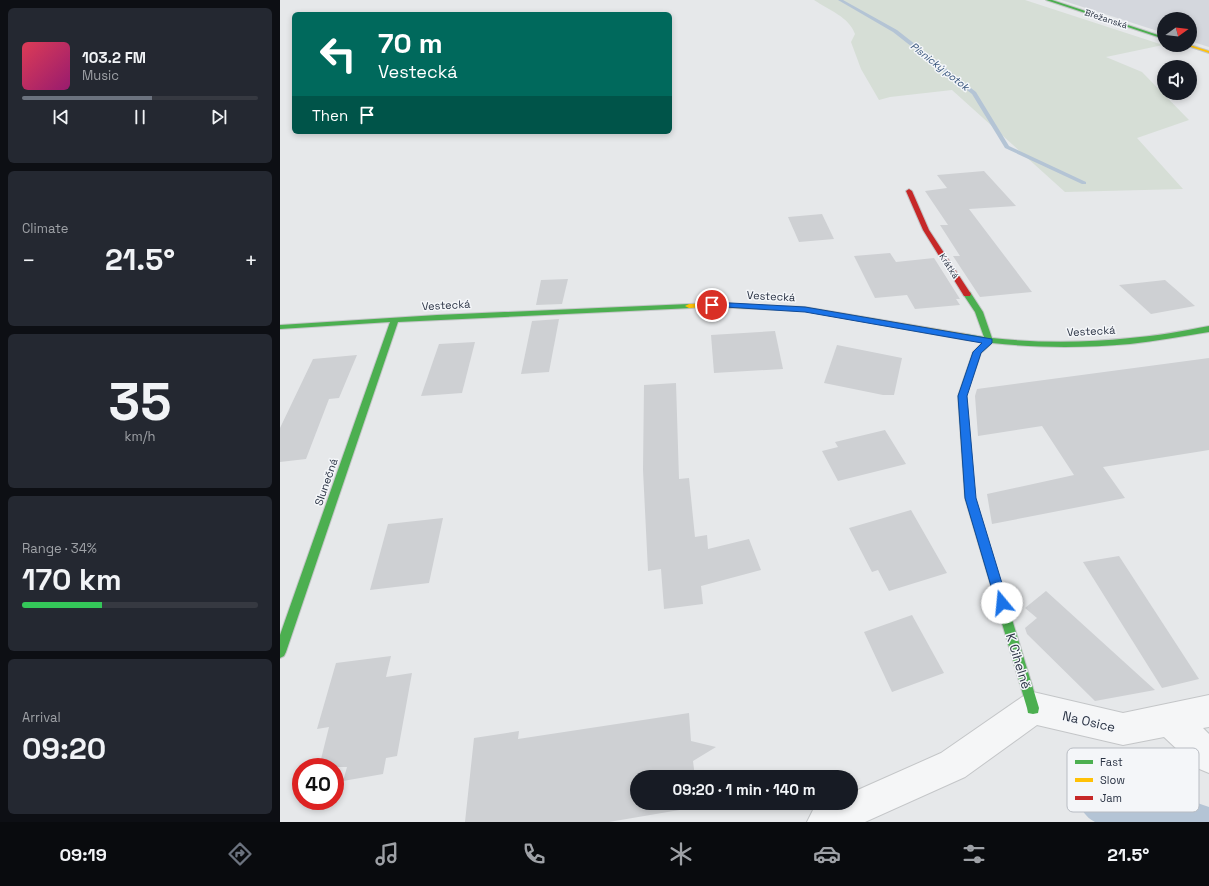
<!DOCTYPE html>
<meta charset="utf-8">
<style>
:root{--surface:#171b24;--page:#242831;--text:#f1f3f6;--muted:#9ea1a6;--line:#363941;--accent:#6c737f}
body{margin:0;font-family:"Space Grotesk",sans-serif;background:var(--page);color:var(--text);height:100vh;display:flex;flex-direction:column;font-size:15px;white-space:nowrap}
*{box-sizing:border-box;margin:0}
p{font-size:13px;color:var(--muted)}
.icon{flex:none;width:22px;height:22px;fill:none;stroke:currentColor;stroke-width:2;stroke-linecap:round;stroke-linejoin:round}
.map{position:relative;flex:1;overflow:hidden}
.sheet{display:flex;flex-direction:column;gap:8px;padding:8px;background:#0d0f14;width:280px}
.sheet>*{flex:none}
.hud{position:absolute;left:12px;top:12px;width:380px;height:122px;border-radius:6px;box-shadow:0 2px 6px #0003;background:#00695c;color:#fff;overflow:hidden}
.needle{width:26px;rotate:75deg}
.fabs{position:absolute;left:877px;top:12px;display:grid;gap:8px}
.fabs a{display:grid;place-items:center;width:40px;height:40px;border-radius:50%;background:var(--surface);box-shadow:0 2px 6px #0003;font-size:20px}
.speed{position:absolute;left:12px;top:758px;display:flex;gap:8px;font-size:20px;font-weight:700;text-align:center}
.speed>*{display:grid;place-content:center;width:52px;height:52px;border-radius:50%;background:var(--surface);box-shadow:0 2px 6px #0003;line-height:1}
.speed .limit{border:6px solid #d22;background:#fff;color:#111}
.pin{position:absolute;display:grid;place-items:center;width:34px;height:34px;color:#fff;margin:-17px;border:2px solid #fff;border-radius:50%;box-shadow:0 1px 4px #0007}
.me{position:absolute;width:44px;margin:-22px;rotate:343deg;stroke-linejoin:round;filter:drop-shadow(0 0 3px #0008)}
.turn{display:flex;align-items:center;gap:14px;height:84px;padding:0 20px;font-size:18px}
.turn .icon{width:52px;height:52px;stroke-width:2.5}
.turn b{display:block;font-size:28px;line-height:34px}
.then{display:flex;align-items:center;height:38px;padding:0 20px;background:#0003;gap:8px;font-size:15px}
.big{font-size:30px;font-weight:700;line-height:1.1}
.sheet .tile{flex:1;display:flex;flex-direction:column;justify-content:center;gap:6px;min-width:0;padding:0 14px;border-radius:6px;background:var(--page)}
.sheet .dial{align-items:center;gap:0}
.dial b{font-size:52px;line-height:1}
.song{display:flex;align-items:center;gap:12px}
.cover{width:48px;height:48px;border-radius:6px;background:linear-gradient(135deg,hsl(350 70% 55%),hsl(320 70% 35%))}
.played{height:4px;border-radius:2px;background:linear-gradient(90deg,var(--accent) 55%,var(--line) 55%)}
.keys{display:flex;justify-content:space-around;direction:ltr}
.heat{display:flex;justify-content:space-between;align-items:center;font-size:22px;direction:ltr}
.charge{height:6px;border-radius:3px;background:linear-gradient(90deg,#34c759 34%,var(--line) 0)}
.trip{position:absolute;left:350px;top:770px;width:228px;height:40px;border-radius:20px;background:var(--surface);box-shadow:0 2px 6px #0003;font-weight:700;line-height:40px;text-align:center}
.dock{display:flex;height:64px;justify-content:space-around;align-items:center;background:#090b0e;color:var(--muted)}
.dock .icon{width:28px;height:28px}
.dock .selected{color:var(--accent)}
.dock b{font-size:18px;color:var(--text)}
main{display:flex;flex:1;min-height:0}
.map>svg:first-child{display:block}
.built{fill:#d4d7dd}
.green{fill:#d6ded6}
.water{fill:#b4c4d5}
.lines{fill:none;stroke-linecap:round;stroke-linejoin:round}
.stream{fill:#b4c4d5;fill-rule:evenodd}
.building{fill:#ced0d3}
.street-casing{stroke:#c4c6c8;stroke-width:2}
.fast-casing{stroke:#c4c6c8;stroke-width:2}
.slow-casing{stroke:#c4c6c8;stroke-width:2}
.jam-casing{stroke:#c4c6c8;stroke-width:2}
.street{fill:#f5f6f7;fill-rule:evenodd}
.fast{fill:#4caf50;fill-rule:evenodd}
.slow{fill:#ffc107;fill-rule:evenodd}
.jam{fill:#c62828;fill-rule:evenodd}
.route{fill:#1a73e8;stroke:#114b97}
.labels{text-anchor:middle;stroke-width:3;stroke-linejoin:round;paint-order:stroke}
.far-street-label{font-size:9px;fill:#2b3445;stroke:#f4f6f9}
.far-water-label{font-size:10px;font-style:italic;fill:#34527a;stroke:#f4f6f9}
.street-label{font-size:11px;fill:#2b3445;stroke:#f4f6f9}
.near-street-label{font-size:13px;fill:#2b3445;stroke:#f4f6f9}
.key{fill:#f4f6f9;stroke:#b8bcc3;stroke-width:1}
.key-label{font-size:11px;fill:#2b3445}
</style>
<main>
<section class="sheet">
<div class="tile">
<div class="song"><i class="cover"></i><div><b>103.2 FM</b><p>Music</p></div></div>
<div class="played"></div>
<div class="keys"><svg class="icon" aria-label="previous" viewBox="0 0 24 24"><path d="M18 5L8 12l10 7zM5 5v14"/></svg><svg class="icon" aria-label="pause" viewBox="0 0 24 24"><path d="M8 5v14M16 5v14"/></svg><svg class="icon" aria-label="next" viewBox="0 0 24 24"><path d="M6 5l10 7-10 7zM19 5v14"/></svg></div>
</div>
<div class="tile"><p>Climate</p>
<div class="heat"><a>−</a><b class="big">21.5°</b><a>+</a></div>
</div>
<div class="tile dial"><b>35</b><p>km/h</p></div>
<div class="tile"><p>Range · 34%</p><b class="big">170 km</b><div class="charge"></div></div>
<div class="tile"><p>Arrival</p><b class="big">09:20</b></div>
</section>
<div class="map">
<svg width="929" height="822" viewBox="0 0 929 822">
<rect width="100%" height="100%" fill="#e6e8ea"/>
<!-- built -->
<path class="built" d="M781,0H929V47L910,41V19H884V33Z"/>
<!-- green -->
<path class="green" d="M534,0H745L883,45L826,57L862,72L909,120L857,138L903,189L785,192L672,90L610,97L599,100L581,69L571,42L575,34C569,17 549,10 534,0Z"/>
<!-- water -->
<path class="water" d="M800,776L894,795L929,807V822H815C796,812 799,794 800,776Z"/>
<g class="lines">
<!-- stream -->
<path class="stream" d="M558,0H563L617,30L696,92L729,146L806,182V184H802L725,148L692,94L613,32Z"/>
</g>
<!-- building -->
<g class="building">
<path d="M704,171L736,206L689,209L752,292L700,297L673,256H680L660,225H668L645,191L667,188L657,175Z"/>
<path d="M542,214L554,239L519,242L508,217Z"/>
<path d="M610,253L616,262L654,258L680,299H676L680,305L635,309L627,295L595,298L574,256Z"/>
<path d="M288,279L282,304L256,305L261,280Z"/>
<path d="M885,280L915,306L871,314L839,285Z"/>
<path d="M279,319L269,372L241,374L252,321Z"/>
<path d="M495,331L503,369L434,373L431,335Z"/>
<path d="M195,342L182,393L141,396L159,344Z"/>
<path d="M557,345L622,358L614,395H603L544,383Z"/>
<path d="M77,355L59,398L49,399L26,459L0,462V428L33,359Z"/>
<path d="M929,358V450L823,467L845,498L712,524L707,494L794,475L762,426L698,436L695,396L697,389Z"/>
<path d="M396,383L399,479L409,478L415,537L427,535L428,549L469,539L481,570L421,586L423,604L384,609L381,569L368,571L363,470L364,385Z"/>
<path d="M605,430L626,464L558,481L542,451L558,447L555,442Z"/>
<path d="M631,510L667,573L609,591L598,570L592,572L569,528Z"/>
<path d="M163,518L149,583L90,590L108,524Z"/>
<path d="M839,556L919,679L882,688L803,562Z"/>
<path d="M766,591L875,690L815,701L747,634L745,628L757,618L745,608Z"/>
<path d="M632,615L664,673L612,692L584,632Z"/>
<path d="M111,656L106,677L132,673L117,756L106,758L103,774L63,781L67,767H39L49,727L37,729L56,663Z"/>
<path d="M409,713L411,741L436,747L413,761L415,777H357V803H417V807L329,822H185L194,738L239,731L238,739Z"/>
</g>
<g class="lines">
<defs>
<path id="street" d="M753,692L843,713L929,695V727L923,728L929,734V773L917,768L884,737L843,745L757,725L685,777L585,822H527L533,810L547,803H571V793L661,753L742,697Z"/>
<g id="fast">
<path d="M766,0H772L884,37V39Z"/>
<path d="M684,292H690L703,312L712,338C758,343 804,343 850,338C876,336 903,331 929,326V332C903,336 876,341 850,344C804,348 758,348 712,343L701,353L686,396L695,498L759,708L758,713L753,714L748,713L747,708L685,498L678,396L693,352L703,342L686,340L682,337L686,334L704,337L695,312L683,294Z"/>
<path d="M409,304L413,306L412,308L118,322L6,652L4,656L0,658V635L110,322L0,329V325L157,315Z"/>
</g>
<g id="slow">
<path d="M905,45H910L929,51V53Z"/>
<path d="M432,303L525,307L686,334L690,337L686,340L525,311L432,307L409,308L405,306L409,304Z"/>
</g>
<path id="jam" d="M629,189L632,191L649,230L691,294L690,296H684L643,230L626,191Z"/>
</defs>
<!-- street casing -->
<use href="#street" class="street-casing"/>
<!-- fast casing -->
<use href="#fast" class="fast-casing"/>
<!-- slow casing -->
<use href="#slow" class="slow-casing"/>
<!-- jam casing -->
<use href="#jam" class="jam-casing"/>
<!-- street -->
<use href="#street" class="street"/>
<!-- fast -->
<use href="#fast" class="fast"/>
<!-- slow -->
<use href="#slow" class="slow"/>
<!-- jam -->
<use href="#jam" class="jam"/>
</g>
<!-- route -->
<path class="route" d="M432,302L525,307L712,339V343L701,353L687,396L696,498L728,603L726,607L722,608L718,607L716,603L685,498L678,396L693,352L702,343L525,312L429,306V303Z"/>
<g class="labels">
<!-- far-street labels -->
<g class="far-street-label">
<text transform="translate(826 19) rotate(18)" y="3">Břežanská</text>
<text transform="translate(669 266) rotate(57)" y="3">Krátká</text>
</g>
<!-- far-water labels -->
<g class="far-water-label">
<text transform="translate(660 66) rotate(38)" y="4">Písnický potok</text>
</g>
<!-- street labels -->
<g class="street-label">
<text transform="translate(491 296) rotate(3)" y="4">Vestecká</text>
<text transform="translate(166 305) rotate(-3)" y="4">Vestecká</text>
<text transform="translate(811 331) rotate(-3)" y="4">Vestecká</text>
<text transform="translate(46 482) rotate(-71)" y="4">Slunečná</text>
</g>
<!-- near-street labels -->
<g class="near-street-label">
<text transform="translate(739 661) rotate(73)" y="5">K Cihelně</text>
<text transform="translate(809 721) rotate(13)" y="5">Na Osice</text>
</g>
</g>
<!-- legend -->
<rect x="787" y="748" width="132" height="64" rx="6" class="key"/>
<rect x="795" y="760" width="18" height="4" fill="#4caf50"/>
<rect x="795" y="778" width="18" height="4" fill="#ffc107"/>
<rect x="795" y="796" width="18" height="4" fill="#c62828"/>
<g class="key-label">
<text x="820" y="766">Fast</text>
<text x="820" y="784">Slow</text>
<text x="820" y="802">Jam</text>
</g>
</svg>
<div class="fabs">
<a><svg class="needle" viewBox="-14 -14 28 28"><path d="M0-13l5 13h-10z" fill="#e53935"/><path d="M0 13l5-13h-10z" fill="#9ea1a6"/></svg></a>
<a><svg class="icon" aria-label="sound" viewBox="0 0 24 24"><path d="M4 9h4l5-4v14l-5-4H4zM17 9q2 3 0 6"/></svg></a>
</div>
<div class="speed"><div class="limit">40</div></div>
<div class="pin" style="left:432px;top:305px;background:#d93025"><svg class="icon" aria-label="arrive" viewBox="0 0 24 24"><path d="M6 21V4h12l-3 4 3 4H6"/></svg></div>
<svg class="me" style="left:722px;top:603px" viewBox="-20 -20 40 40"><circle r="19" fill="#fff"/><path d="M0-13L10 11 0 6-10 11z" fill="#1a73e8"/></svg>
<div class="trip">09:20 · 1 min · 140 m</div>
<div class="hud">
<div class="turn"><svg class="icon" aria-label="left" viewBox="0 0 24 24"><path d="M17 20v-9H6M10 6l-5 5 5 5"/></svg><div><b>70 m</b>Vestecká</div></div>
<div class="then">Then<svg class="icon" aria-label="arrive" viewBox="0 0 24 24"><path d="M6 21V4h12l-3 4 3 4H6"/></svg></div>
</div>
</div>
</main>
<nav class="dock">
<b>09:19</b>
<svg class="icon selected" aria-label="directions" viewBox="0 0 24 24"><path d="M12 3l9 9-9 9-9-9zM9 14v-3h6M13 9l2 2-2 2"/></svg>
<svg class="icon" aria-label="music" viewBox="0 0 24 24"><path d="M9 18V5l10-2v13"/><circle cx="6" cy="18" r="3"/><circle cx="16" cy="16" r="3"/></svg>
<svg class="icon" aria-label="phone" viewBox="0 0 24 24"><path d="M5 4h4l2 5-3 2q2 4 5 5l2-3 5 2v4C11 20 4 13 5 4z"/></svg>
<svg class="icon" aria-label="climate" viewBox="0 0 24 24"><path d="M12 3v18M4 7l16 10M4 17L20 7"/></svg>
<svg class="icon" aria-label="car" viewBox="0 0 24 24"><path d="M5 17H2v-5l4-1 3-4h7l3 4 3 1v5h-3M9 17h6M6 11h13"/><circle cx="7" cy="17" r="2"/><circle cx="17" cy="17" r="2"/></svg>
<svg class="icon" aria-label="filters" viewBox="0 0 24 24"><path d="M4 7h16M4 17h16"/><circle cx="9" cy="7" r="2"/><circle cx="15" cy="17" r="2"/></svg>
<b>21.5°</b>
</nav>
